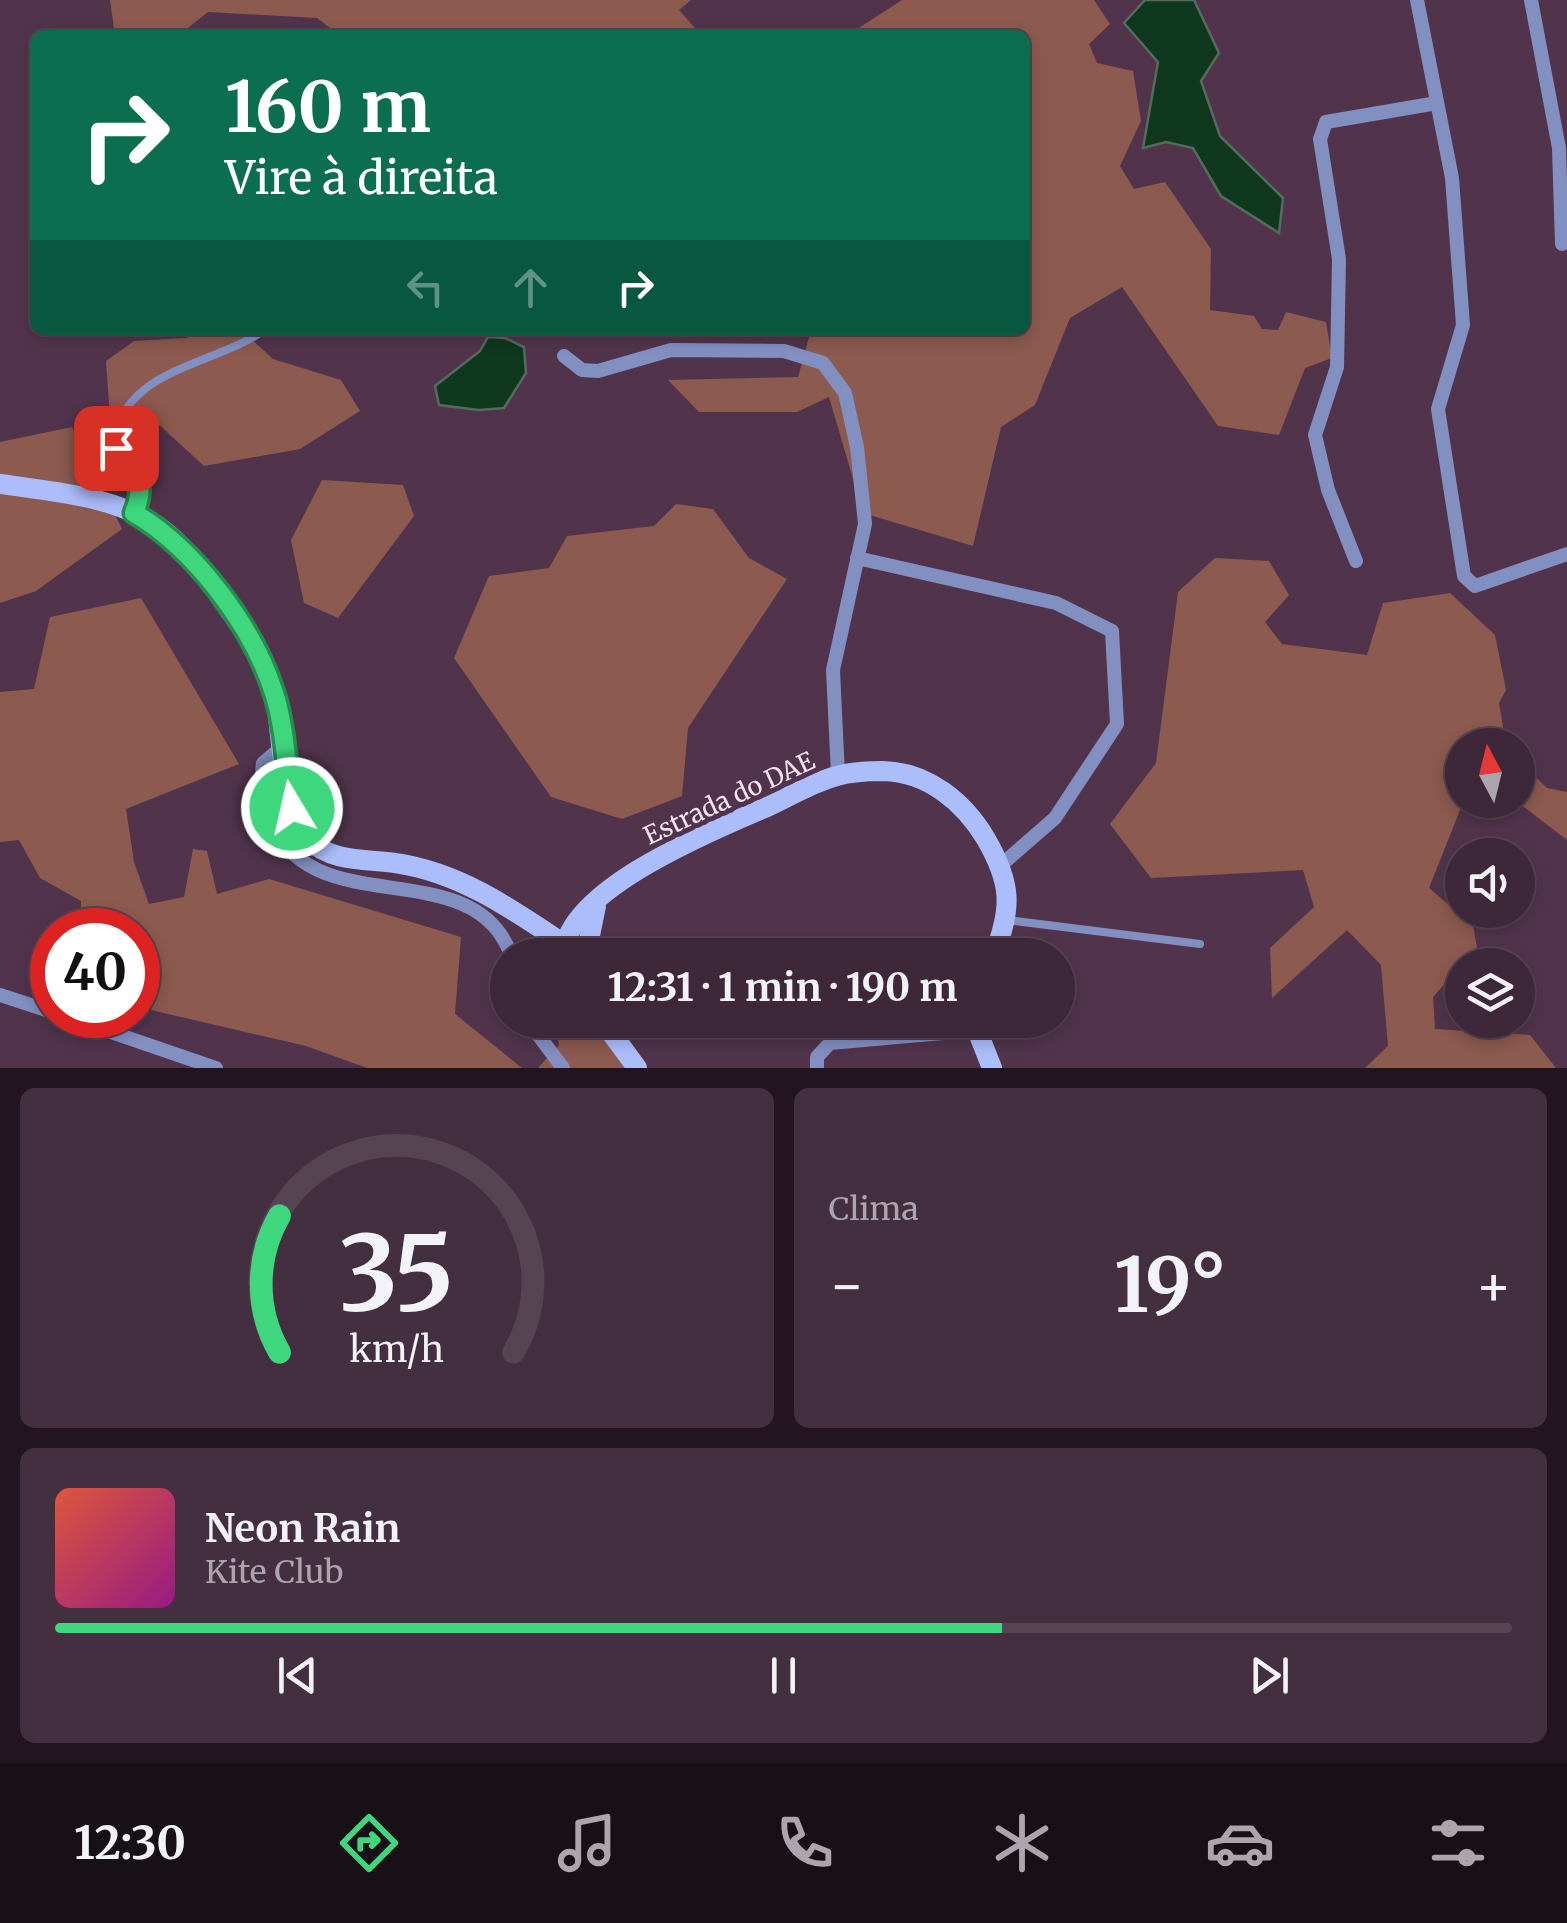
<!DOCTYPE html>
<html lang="pt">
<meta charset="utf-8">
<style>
:root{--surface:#3d2739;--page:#442f41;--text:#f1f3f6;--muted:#ada5ae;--line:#564453;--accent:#3ed77d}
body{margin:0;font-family:Merriweather,serif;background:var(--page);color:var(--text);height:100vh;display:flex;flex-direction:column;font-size:38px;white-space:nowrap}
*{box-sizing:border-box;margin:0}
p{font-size:32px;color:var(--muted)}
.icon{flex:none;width:55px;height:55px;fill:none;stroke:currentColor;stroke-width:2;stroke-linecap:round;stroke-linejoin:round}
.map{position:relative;height:1068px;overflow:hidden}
.sheet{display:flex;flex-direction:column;gap:20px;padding:20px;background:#22151f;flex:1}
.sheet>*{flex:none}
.banner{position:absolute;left:30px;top:30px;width:1000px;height:305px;border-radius:15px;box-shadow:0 5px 15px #0003,0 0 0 2px var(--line);background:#0b6e4f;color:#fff;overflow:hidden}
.needle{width:65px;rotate:353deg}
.controls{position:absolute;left:1445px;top:728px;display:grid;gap:20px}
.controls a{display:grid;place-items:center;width:90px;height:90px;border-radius:50%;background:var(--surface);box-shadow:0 5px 15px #0003,0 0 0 2px var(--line);font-size:50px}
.speed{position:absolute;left:30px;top:908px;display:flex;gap:20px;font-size:50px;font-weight:700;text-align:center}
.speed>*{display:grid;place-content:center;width:130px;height:130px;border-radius:50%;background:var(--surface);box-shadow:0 5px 15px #0003,0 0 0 2px var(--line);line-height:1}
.speed .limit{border:15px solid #d22;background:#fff;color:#111}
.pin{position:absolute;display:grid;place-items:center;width:85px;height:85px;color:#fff;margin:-42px;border-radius:20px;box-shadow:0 5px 15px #0006}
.me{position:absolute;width:110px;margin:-55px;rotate:351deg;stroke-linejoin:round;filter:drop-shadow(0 0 8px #0008)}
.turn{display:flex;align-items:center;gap:35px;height:210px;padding:0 30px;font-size:45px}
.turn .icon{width:130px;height:130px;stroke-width:2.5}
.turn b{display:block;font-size:70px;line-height:85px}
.lanes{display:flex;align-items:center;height:95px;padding:0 30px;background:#0003;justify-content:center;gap:50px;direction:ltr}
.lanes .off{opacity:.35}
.big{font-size:75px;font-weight:700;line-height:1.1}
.sheet .card{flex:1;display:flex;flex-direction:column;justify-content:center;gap:15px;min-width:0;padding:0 35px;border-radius:15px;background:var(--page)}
.sheet .dial{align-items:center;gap:0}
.dial svg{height:260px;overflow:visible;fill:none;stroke:var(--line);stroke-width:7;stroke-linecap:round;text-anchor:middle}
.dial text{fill:var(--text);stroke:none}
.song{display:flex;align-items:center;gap:30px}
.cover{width:120px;height:120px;border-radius:15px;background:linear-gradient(135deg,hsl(10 70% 55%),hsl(310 70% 35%))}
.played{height:10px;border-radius:5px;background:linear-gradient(90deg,var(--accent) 65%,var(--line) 65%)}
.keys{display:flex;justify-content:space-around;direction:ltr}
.heat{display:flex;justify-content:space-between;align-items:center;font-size:55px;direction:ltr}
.sheet .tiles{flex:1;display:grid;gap:20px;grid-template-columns:1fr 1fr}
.card:last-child{grid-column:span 2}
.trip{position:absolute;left:490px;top:938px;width:585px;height:100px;border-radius:50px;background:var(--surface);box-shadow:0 5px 15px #0003,0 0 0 2px var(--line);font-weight:700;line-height:100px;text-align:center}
.tabs{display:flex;height:160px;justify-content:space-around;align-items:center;background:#181017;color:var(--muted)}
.tabs .icon{width:70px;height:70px}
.tabs .current{color:var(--accent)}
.tabs b{font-size:45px;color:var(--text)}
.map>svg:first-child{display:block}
.green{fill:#8c5a4f}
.water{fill:#0f381e;stroke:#546b5e;stroke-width:2.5}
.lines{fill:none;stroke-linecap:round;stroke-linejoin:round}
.lane{stroke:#828fc1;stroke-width:8}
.street{stroke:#828fc1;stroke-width:14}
.secondary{stroke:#acbdfc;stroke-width:20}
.route-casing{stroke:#288c51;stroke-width:25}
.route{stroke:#3ed77d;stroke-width:18}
.labels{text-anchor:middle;stroke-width:10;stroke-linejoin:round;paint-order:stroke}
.street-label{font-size:25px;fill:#f6e3f2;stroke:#51344c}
</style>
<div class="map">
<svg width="1567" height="1068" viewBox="0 0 1567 1068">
<rect width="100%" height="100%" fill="#51344c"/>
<!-- green -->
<g class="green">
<path d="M110,0H691L679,10L701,35H339L317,18L208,12L179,35H115Z"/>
<path d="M902,0H1094L1110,24L1089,44L1097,63L1133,71L1141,121L1120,166L1134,189L1165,182L1211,249L1210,310L1254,316L1262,329L1278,330L1286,312L1326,322L1332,358L1305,368L1279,435L1218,426L1122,287L1070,318L1035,405L1001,427L973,546L863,513L829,397L797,412H699L668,380L798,377L811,330H1025V35H848Z"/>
<path d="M205,330H241L273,359L341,380L360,411L300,449L204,466L155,421L110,417L106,361L134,341L186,338Z"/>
<path d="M72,427L122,529L36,591L0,603V442Z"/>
<path d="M322,480L403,485L414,516L338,618L304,603L291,540Z"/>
<path d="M676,504L713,509L749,558L787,579L688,728L682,796L622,819L551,797L454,658L489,576L549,568L567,536L654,526Z"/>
<path d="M1215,558L1269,561L1289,595L1265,622L1282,644L1367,655L1383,603L1450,593L1495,635L1506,690L1499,703L1506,745H1462L1464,800L1429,888L1473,925L1477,948L1433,997L1435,1029L1530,1035L1556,1068H1365L1388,1046L1381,965L1347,930L1272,998L1270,948L1314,907L1303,870L1151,878L1110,824L1156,763L1178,592Z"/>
<path d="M141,598L239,764L126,809L134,862L149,904L184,897L193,849L207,851L217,894L269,879L461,937L455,1014L522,1068H367L306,1046L138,1007V930H81V901L40,878L19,840L0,842V692L34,689L50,617Z"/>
<path d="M1518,760L1547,788L1567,792V840L1515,800Z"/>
<path d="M554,1020H592L625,1068H538L559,1045Z"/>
</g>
<!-- water -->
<g class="water">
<path d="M1145,0H1194L1219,53L1201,81L1220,136L1283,198L1279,233L1221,196L1193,148L1166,142L1143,148L1158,62L1124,23Z"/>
<path d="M488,337L505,338L524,347L526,373L504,408L479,410L439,405L435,386L480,351Z"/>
</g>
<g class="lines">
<!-- lane -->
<g class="lane">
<path d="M135,509L140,483L116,448C114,370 217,365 264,330"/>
<path d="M1007,920L1200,944"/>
</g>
<!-- street -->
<g class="street">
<path d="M1417,0L1452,178L1463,325L1438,409L1464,576L1475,586L1567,554"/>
<path d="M1531,0L1559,148L1562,244"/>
<path d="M564,356L582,370L598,371L671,350L784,351L823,363L845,393L857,447L865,524L833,670L838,775"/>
<path d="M857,558L1056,603L1112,631L1117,724L1055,818L1000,866"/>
<path d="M1356,561L1328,490L1315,435L1337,367L1339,259L1320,139L1326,122L1437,103"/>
<path d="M282,747L263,763C260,781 266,798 271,815C303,928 473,848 511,955"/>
<path d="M0,995L52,1012"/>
<path d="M61,1015L216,1068"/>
<path d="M527,1020L563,1068"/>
<path d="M817,1068V1057L830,1043L977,1030"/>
</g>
<!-- secondary -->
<g class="secondary">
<path d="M0,484C55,492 121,496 166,532C193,554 212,586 232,614C250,639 272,672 276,702C282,739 283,813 309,840C331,862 366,859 395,863C459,872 512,909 564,944"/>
<path d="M564,955C564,890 716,829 767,807C789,797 813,782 837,776C850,772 869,771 883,771C928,772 964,802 986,839C1012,884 1012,908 994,955"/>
<path d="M586,955L596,906"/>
<path d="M602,1020L637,1068"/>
<path d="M979,1020L977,1030L992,1068"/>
</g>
</g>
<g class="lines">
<defs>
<path id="route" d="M116,448C130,477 149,476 134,513C194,548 253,626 274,693C285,726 287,773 292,808"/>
</defs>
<!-- route casing -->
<use href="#route" class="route-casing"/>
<!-- route -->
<use href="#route" class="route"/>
</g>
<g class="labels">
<!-- street labels -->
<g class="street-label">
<text transform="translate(729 798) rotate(-25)" y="9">Estrada do DAE</text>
</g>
</g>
</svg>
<div class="controls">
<a><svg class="needle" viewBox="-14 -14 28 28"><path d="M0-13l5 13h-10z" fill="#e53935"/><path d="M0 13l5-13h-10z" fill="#ada5ae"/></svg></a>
<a><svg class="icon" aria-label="sound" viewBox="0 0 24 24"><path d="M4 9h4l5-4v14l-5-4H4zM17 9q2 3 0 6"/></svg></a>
<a><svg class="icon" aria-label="layers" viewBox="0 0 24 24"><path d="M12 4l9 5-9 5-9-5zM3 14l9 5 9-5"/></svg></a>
</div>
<div class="speed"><div class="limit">40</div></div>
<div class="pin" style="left:116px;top:448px;background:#d93025"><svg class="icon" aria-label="arrive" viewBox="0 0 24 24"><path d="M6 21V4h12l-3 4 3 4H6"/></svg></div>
<svg class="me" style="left:292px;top:808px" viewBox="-20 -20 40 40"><circle r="17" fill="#3ed77d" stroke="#fff" stroke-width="3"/><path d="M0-11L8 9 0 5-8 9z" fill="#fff"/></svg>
<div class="trip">12:31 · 1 min · 190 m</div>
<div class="banner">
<div class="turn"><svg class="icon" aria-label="right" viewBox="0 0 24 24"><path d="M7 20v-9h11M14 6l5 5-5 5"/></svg><div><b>160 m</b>Vire à direita</div></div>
<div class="lanes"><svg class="icon off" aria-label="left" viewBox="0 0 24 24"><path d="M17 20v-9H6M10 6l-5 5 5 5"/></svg><svg class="icon off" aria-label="ahead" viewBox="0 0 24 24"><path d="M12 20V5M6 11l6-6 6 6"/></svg><svg class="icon" aria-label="right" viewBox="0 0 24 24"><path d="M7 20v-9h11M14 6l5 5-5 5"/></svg></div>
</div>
</div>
<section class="sheet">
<div class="tiles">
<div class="card dial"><svg viewBox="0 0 100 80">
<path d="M14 69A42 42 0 1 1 86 69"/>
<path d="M14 69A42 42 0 0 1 14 27" stroke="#3ed77d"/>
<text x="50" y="56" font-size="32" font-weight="700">35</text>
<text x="50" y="72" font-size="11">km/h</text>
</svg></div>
<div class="card"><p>Clima</p>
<div class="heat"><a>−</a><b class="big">19°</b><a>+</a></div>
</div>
<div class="card">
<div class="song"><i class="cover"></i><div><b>Neon Rain</b><p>Kite Club</p></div></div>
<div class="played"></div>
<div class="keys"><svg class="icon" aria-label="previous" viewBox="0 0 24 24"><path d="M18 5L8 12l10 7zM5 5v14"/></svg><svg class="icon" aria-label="pause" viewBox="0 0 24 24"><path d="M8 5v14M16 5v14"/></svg><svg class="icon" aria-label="next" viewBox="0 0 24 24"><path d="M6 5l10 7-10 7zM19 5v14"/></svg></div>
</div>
</div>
</section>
<nav class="tabs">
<b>12:30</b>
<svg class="icon current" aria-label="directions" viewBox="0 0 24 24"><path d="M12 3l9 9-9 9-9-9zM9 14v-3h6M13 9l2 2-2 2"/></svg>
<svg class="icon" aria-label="music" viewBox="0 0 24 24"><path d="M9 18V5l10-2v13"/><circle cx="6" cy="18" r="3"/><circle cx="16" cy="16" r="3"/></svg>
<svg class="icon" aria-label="phone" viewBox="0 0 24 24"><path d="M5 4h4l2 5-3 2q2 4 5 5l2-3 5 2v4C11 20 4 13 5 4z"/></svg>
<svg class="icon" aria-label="climate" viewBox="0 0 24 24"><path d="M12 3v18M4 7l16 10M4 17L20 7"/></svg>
<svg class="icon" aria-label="car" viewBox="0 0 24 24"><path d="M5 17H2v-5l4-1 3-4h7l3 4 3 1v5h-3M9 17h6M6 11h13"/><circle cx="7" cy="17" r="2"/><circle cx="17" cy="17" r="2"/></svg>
<svg class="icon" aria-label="filters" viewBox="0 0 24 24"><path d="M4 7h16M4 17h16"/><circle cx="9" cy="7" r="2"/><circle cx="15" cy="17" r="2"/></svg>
</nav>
